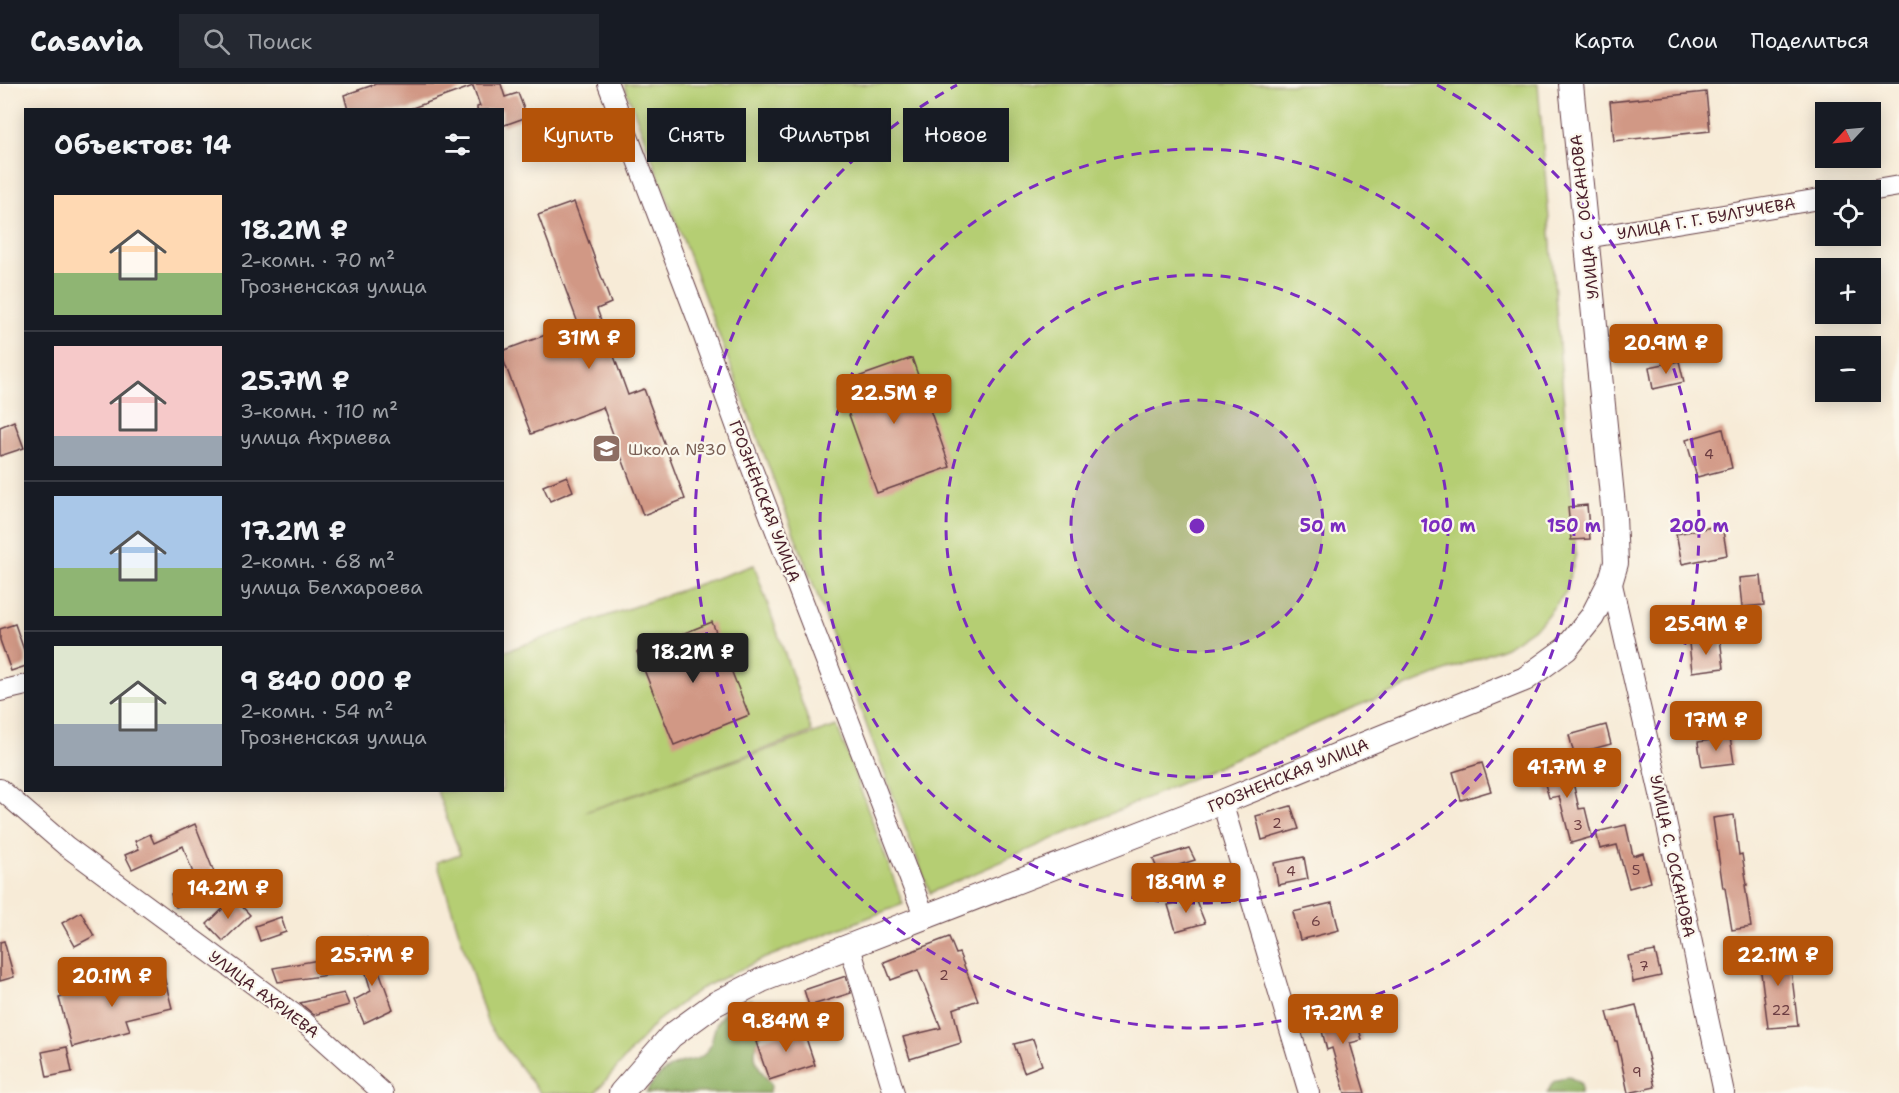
<!DOCTYPE html>
<html lang="ru">
<head>
<meta charset="utf-8">
<style>
  :root { --surface:#171b24; --page:#242831; --text:#f1f3f6; --muted:#9ea1a6; --line:#363941; --accent:#b45309 }
  body { margin:0; font-family:"Shantell Sans",sans-serif; background:var(--page); color:var(--text); height:100vh; display:flex; flex-direction:column; font-size:22px; white-space:nowrap }
  * { box-sizing:border-box; margin:0 }
  p { font-size:20px; color:var(--muted) }
  .icon { flex:none; width:33px; height:33px; fill:none; stroke:currentColor; stroke-width:2; stroke-linecap:round; stroke-linejoin:round }
  .map { position:relative; flex:1; overflow:hidden }
  .panel { position:absolute; left:24px; top:24px; width:480px; height:684px; display:flex; flex-direction:column; background:var(--surface); border-radius:0px; box-shadow:0 3px 15px #0003 }
  .panel>* { flex:none }
  .hud { position:absolute; left:522px; top:24px; width:570px; height:54px; display:flex; gap:12px }
  .needle { width:39px; rotate:244deg }
  .fabs { position:absolute; left:1815px; top:18px; display:grid; gap:12px }
  .fabs a { display:grid; place-items:center; width:66px; height:66px; border-radius:0px; background:var(--surface); box-shadow:0 3px 15px #0003; font-size:30px }
  .price { position:absolute; translate:-50% -51px; padding:0 14px; border-radius:6px; background:var(--accent); color:#fff; font-size:20px; line-height:39px; filter:drop-shadow(0 2px 3px #0008) }
  .price::after { content:''; position:absolute; left:50%; top:36px; width:18px; height:14px; margin-left:-9px; background:inherit; clip-path:polygon(0 0,100% 0,50% 100%) }
  .price.selected { background:#222; color:#fff }
  ul { padding:0; list-style:none }
  li { display:flex; align-items:center; gap:18px; height:150px; padding:0 30px }
  li+li { border-top:2px solid var(--line) }
  li span { display:grid; place-items:center; flex:none; width:168px; height:120px; border-radius:0px; color:#555 }
  li>.icon { margin-inline-start:auto }
  span .icon { width:72px; height:72px; fill:#fffc; stroke-width:1 }
  li b { font-size:26px }
  h2 { display:flex; justify-content:space-between; align-items:center; height:72px; padding:0 30px; font-size:26px }
  .tag { padding:0 21px; border-radius:0px; background:var(--surface); box-shadow:0 3px 15px #0003; font-size:21px; line-height:54px }
  .tag.selected { background:var(--accent); color:#fff }
  header { display:flex; align-items:center; gap:36px; box-sizing:border-box; height:84px; padding:0 30px; background:var(--surface); border-bottom:2px solid var(--line) }
  header strong { font-size:28px }
  nav { display:flex; gap:33px; margin-inline-start:auto; font-size:21px }
  .search { width:420px; height:54px; background:var(--page); display:flex; align-items:center; gap:15px; box-sizing:border-box; padding:0 21px; border-radius:0px; color:var(--muted); font-size:22px }
  .map>svg:first-child { display:block }
  .green { fill:#b5ce73; stroke:#80764f; stroke-width:1.5 }
  .forest { fill:#90b165; stroke:#6d6848; stroke-width:1.5 }
  .building { fill:#d19885 }
  .lines { fill:none; stroke-linecap:round; stroke-linejoin:round }
  .minor-casing { stroke:#643e45; stroke-width:22 }
  .tertiary-casing { stroke:#643e45; stroke-width:26 }
  .minor { stroke:#fff; stroke-width:20 }
  .tertiary { stroke:#fff; stroke-width:24 }
  .ring { fill:none; stroke:#7b2cbf; stroke-width:3; stroke-dasharray:10 8 }
  .labels { text-anchor:middle; stroke-width:4.5; stroke-linejoin:round; paint-order:stroke }
  .number-label { font-size:14px; fill:#6c3d42 }
  .street-label { font-size:16px; fill:#4a1f2b; stroke:#fbf7ec }
  .education-label { font-size:16px; fill:#785e54; stroke:#fbf7ec; text-anchor:start }
  .centre { fill:#7b2cbf; stroke:#fbf7ec; stroke-width:3 }
  .ring-label { font-size:18px; text-anchor:middle; font-weight:bold; fill:#7b2cbf; stroke:#fbf7ec; stroke-width:4.5; stroke-linejoin:round; paint-order:stroke }
</style>
</head>
<body>
<header>
<strong>Casavia</strong>
<div class="search"><svg class="icon" aria-label="search" viewBox="0 0 24 24"><circle cx="10" cy="10" r="6"/><path d="M15 15l6 6"/></svg>Поиск</div>
<nav><a>Карта</a><a>Слои</a><a>Поделиться</a></nav>
</header>
<div class="map">
<svg width="1899" height="1009" viewBox="0 0 1899 1009">
  <rect width="100%" height="100%" fill="#fbf7ec"/>
  <filter id="ink" filterUnits="userSpaceOnUse"><feTurbulence type="fractalNoise" baseFrequency=".0167" numOctaves="2"/><feDisplacementMap in="SourceGraphic" scale="12" xChannelSelector="R" yChannelSelector="G"/><feConvolveMatrix kernelMatrix="1 2 1 2 8 2 1 2 1" color-interpolation-filters="sRGB"/></filter>
  <filter id="wash" filterUnits="userSpaceOnUse"><feTurbulence type="fractalNoise" baseFrequency=".008" numOctaves="4" result="noise"/><feDisplacementMap in="SourceGraphic" scale="24" xChannelSelector="R" yChannelSelector="G"/><feGaussianBlur stdDeviation="1.35" result="paint"/><feColorMatrix in="noise" values="0 0 0 0 0 0 0 0 0 0 0 0 0 0 0 0 0 1.4 0 .05"/><feComposite in="paint" operator="in"/></filter>
  <g filter="url(#wash)">
    <rect width="100%" height="100%" fill="#f7ebd7"/>
    <g class="green">
      <polygon points="624,0 1538,0 1576,470 1566,508 1540,540 1506,563 1352,624 930,809"/>
      <polygon points="754,481 812,648 585,728 837,642 903,820 760,876 700,905 657,937 595,1009 540,1009 488,941 437,778 460,770 437,707 502,706 503,568"/>
    </g>
    <g class="forest">
      <path d="M750 915 766 926C761 964 741 965 772 1001L769 1009H646C653 995 666 984 680 979 688 976 695 977 702 972 714 964 711 950 717 939 723 926 738 921 750 915Z"/>
      <polygon points="1568,992 1581,1000 1581,1009 1547,1009 1553,998"/>
    </g>
    <g id="blocks">
      <g class="building">
        <polygon points="376,0 501,0 505,13 518,9 527,33 502,42 502,26 477,26 477,23 480,22 473,2 407,26 348,26 344,11"/>
        <polygon points="1706,8 1710,47 1614,57 1610,18"/>
        <polygon points="574,118 611,219 597,225 628,311 644,305 685,415 643,431 603,323 531,350 502,272 502,267 578,239 538,131"/>
        <polygon points="912,274 950,383 877,409 838,300"/>
        <polygon points="1679,277 1684,298 1653,305 1649,283"/>
        <polygon points="14,337 24,364 0,372 0,343"/>
        <polygon points="1723,345 1732,384 1697,393 1686,356"/>
        <polygon points="567,392 573,407 550,417 543,402"/>
        <polygon points="1587,421 1590,455 1571,456 1568,423"/>
        <polygon points="1722,441 1727,471 1682,480 1676,450"/>
        <polygon points="1761,492 1764,521 1742,523 1739,494"/>
        <polygon points="712,538 749,631 674,661 637,568"/>
        <polygon points="15,540 26,572 26,582 11,587 0,556 0,545"/>
        <polygon points="1720,555 1724,584 1692,588 1689,559"/>
        <polygon points="1606,641 1611,660 1574,670 1569,651"/>
        <polygon points="1730,653 1734,679 1702,683 1698,658"/>
        <polygon points="1568,676 1579,725 1585,724 1592,753 1571,759 1559,712 1549,714 1540,683"/>
        <polygon points="1482,679 1491,707 1461,716 1453,688"/>
        <polygon points="1291,722 1299,745 1262,756 1256,732"/>
        <polygon points="1734,731 1739,771 1742,770 1747,801 1745,801 1751,843 1732,846 1725,804 1723,804 1713,734"/>
        <polygon points="195,740 221,806 176,823 171,810 197,800 183,762 132,785 125,771 139,765 135,757 150,750 154,759"/>
        <polygon points="1626,741 1633,772 1643,769 1651,798 1629,804 1617,761 1600,765 1596,748"/>
        <polygon points="1189,764 1195,776 1179,781 1182,790 1162,796 1153,775"/>
        <polygon points="1304,773 1308,795 1278,801 1274,779"/>
        <polygon points="234,814 250,831 223,857 207,840"/>
        <polygon points="1195,814 1205,839 1176,847 1168,821"/>
        <polygon points="1332,819 1339,846 1300,856 1293,828"/>
        <polygon points="81,828 94,852 75,862 62,839"/>
        <polygon points="281,833 286,848 260,857 255,842"/>
        <polygon points="949,853 956,870 959,869 978,916 953,925 961,959 910,975 903,953 941,944 918,886 891,896 884,878"/>
        <polygon points="367,854 393,925 364,939 354,916 371,907 365,886 363,887 357,872 363,872 360,856"/>
        <polygon points="4,857 14,893 0,897 0,858"/>
        <polygon points="1788,861 1798,942 1768,944 1758,865"/>
        <polygon points="1655,867 1661,892 1633,898 1628,872"/>
        <polygon points="330,874 336,890 278,898 273,884"/>
        <polygon points="163,889 172,924 126,935 130,947 72,963 59,914 116,897 117,899"/>
        <polygon points="846,892 851,909 809,922 804,906"/>
        <polygon points="344,909 349,921 314,931 300,919"/>
        <polygon points="1636,921 1655,1003 1628,1009 1617,957 1615,957 1607,928"/>
        <polygon points="1353,922 1362,956 1350,959 1365,1009 1345,1009 1332,964 1327,966 1318,932"/>
        <polygon points="802,942 815,981 769,996 756,958"/>
        <polygon points="1033,955 1042,981 1024,988 1014,960"/>
        <polygon points="67,963 72,988 47,993 42,968"/>
      </g>
    </g>
  </g>
  <g filter="url(#ink)">
    <use href="#blocks" fill-opacity="0" stroke="#643e45" stroke-width="1.5"/>
    <g class="lines">
      <defs>
        <g id="minor">
          <polyline points="608,0 699,239 749,377 925,834"/>
          <polyline points="1870,107 1899,102"/>
          <polyline points="1586,154 1826,114"/>
          <polyline points="1611,496 1663,723 1724,1009"/>
          <polyline points="0,607 26,601"/>
          <polyline points="0,705 66,762 302,936 383,1009"/>
          <polyline points="1222,718 1309,1009"/>
          <polyline points="850,863 894,1009"/>
        </g>
        <polyline id="tertiary" points="621,1009 671,952 715,920 762,896 1222,718 1525,595 1566,565 1592,533 1611,496 1616,479 1614,432 1571,0"/>
      </defs>
      <use href="#minor" class="minor-casing"/>
      <use href="#tertiary" class="tertiary-casing"/>
      <use href="#minor" class="minor"/>
      <use href="#tertiary" class="tertiary"/>
    </g>
  </g>
  <circle cx="1197" cy="442" r="126" fill="#7b2cbf" fill-opacity=".12"/>
  <g class="ring">
    <circle cx="1197" cy="442" r="126"/>
    <circle cx="1197" cy="442" r="251"/>
    <circle cx="1197" cy="442" r="377"/>
    <path d="M1437 1A502 502 0 1 1 957 1"/>
  </g>
  <defs>
    <symbol id="school-square" viewBox="-11 -11 22 22"><rect x="-9" y="-9" width="18" height="18" rx="4" fill="#8d6e63" stroke="#fbf7ec"/><path d="M0-5L7-2L0 1L-7-2ZM-4 1L0 2.5L4 1V4Q0 6-4 4Z" fill="#fff"/></symbol>
  </defs>
  <g fill-rule="evenodd">
    <use href="#school-square" x="590" y="348" width="33" height="33"/>
  </g>
  <g class="labels">
    <g class="number-label">
      <text x="1709" y="375">4</text>
      <text x="1277" y="744">2</text>
      <text x="1578" y="746">3</text>
      <text x="1636" y="791">5</text>
      <text x="1291" y="792">4</text>
      <text x="1316" y="842">6</text>
      <text x="1644" y="887">7</text>
      <text x="944" y="896">2</text>
      <text x="1781" y="931">22</text>
      <text x="1637" y="993">9</text>
    </g>
    <g class="street-label">
      <text transform="translate(1584 133) rotate(-96)" y="6">УЛИЦА С. ОСКАНОВА</text>
      <text transform="translate(1706 134) rotate(-10)" y="6">УЛИЦА Г. Г. БУЛГУЧЕВА</text>
      <text transform="translate(765 417) rotate(69)" y="6">ГРОЗНЕНСКАЯ УЛИЦА</text>
      <text transform="translate(1288 691) rotate(-22)" y="6">ГРОЗНЕНСКАЯ УЛИЦА</text>
      <text transform="translate(1673 772) rotate(78)" y="6">УЛИЦА С. ОСКАНОВА</text>
      <text transform="translate(264 910) rotate(37)" y="6">УЛИЦА АХРИЕВА</text>
    </g>
    <g class="education-label">
      <text x="628" y="371">Школа №30</text>
    </g>
  </g>
  <circle cx="1197" cy="442" r="9" class="centre"/>
  <g class="ring-label">
    <text x="1323" y="448">50 m</text>
    <text x="1448" y="448">100 m</text>
    <text x="1574" y="448">150 m</text>
    <text x="1699" y="448">200 m</text>
  </g>
</svg>
<div class="fabs">
<a><svg class="needle" viewBox="-14 -14 28 28"><path d="M0-13l5 13h-10z" fill="#e53935"/><path d="M0 13l5-13h-10z" fill="#9ea1a6"/></svg></a>
<a><svg class="icon" aria-label="locate" viewBox="0 0 24 24"><circle cx="12" cy="12" r="6"/><path d="M12 2v4M12 18v4M2 12h4M18 12h4"/></svg></a>
<a>+</a>
<a>−</a>
</div>
<b class="price" style="left:589px;top:286px">31M ₽</b>
<b class="price" style="left:1666px;top:291px">20.9M ₽</b>
<b class="price" style="left:894px;top:341px">22.5M ₽</b>
<b class="price" style="left:1706px;top:572px">25.9M ₽</b>
<b class="price selected" style="left:693px;top:600px">18.2M ₽</b>
<b class="price" style="left:1716px;top:668px">17M ₽</b>
<b class="price" style="left:1567px;top:715px">41.7M ₽</b>
<b class="price" style="left:1186px;top:830px">18.9M ₽</b>
<b class="price" style="left:228px;top:836px">14.2M ₽</b>
<b class="price" style="left:372px;top:903px">25.7M ₽</b>
<b class="price" style="left:1778px;top:903px">22.1M ₽</b>
<b class="price" style="left:112px;top:924px">20.1M ₽</b>
<b class="price" style="left:1343px;top:961px">17.2M ₽</b>
<b class="price" style="left:786px;top:969px">9.84M ₽</b>
<div class="hud">
<a class="tag selected">Купить</a>
<a class="tag">Снять</a>
<a class="tag">Фильтры</a>
<a class="tag">Новое</a>
</div>
<section class="panel">
<h2>Объектов: 14<svg class="icon" aria-label="filters" viewBox="0 0 24 24"><path d="M4 7h16M4 17h16"/><circle cx="9" cy="7" r="2"/><circle cx="15" cy="17" r="2"/></svg></h2>
<ul>
<li><span style="background:linear-gradient(#ffd9b3 65%,#8fb573 0)"><svg class="icon" aria-label="home" viewBox="0 0 24 24"><path d="M3 11l9-7 9 7M6 9v11h12V9"/></svg></span><div><b>18.2M ₽</b><p>2-комн. · 70 m²</p><p>Грозненская улица</p></div></li>
<li><span style="background:linear-gradient(#f6c9c9 75%,#9aa5b1 0)"><svg class="icon" aria-label="home" viewBox="0 0 24 24"><path d="M3 11l9-7 9 7M6 9v11h12V9"/></svg></span><div><b>25.7M ₽</b><p>3-комн. · 110 m²</p><p>улица Ахриева</p></div></li>
<li><span style="background:linear-gradient(#a9c7e8 60%,#8fb573 0)"><svg class="icon" aria-label="home" viewBox="0 0 24 24"><path d="M3 11l9-7 9 7M6 9v11h12V9"/></svg></span><div><b>17.2M ₽</b><p>2-комн. · 68 m²</p><p>улица Белхароева</p></div></li>
<li><span style="background:linear-gradient(#dfe7d0 65%,#9aa5b1 0)"><svg class="icon" aria-label="home" viewBox="0 0 24 24"><path d="M3 11l9-7 9 7M6 9v11h12V9"/></svg></span><div><b>9 840 000 ₽</b><p>2-комн. · 54 m²</p><p>Грозненская улица</p></div></li>
</ul>
</section>
</div>
</body>
</html>
